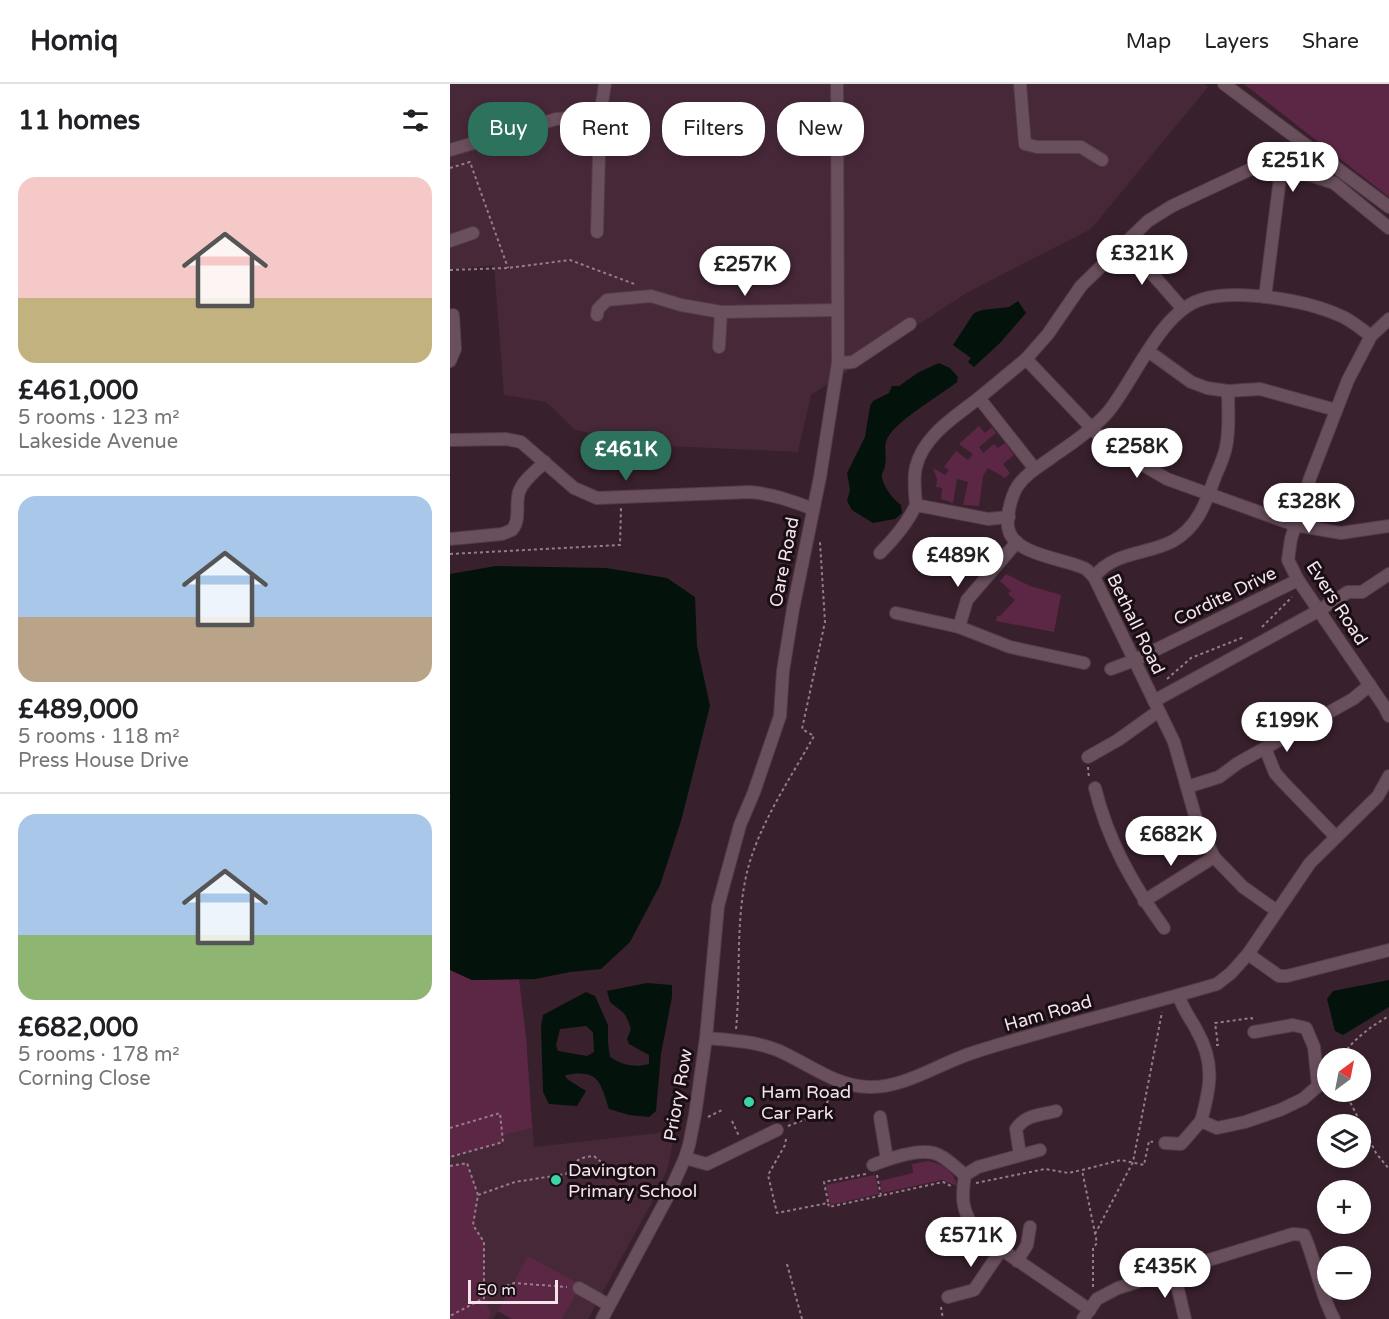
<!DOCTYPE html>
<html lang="en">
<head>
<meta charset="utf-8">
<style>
  :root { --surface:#fff; --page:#f2f2f2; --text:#202124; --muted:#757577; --line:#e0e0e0; --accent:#2d725d }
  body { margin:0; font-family:"Varela Round",sans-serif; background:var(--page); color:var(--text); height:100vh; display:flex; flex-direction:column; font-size:22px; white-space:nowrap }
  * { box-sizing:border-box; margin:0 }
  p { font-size:20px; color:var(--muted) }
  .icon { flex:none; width:33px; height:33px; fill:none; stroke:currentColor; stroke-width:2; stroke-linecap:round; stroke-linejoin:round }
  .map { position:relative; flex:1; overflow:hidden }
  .sheet { display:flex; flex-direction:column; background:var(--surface); width:450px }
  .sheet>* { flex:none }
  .banner { position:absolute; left:18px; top:18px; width:570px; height:54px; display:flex; gap:12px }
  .needle { width:39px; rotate:32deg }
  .tools { position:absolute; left:867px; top:964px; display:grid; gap:12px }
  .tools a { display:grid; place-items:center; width:54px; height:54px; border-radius:50%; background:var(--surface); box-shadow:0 3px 9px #0003; font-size:30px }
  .scale { position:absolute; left:18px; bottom:15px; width:90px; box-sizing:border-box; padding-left:6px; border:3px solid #f4e3eb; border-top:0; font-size:16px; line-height:21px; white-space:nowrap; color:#f4e3eb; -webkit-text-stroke:4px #190e13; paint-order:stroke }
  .price { position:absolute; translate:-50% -51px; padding:0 14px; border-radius:21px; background:#fff; color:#222; font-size:20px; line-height:39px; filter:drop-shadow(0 2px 3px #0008) }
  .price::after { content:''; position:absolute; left:50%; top:36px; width:18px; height:14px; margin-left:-9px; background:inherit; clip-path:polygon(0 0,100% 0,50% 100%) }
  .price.on { background:var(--accent); color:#fff }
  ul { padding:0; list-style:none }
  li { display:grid; align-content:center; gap:12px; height:318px; padding:0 18px }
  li+li { border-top:2px solid var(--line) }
  li span { display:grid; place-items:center; height:186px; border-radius:18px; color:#555 }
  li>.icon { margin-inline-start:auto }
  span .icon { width:108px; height:108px; fill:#fffc; stroke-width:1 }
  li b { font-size:26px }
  h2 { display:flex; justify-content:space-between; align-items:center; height:72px; padding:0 18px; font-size:26px }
  .tag { padding:0 21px; border-radius:24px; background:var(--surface); box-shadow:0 3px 9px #0003; font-size:21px; line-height:54px }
  .tag.on { background:var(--accent); color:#fff }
  header { display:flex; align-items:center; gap:36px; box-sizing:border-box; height:84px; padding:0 30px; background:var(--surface); border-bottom:2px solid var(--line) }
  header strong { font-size:28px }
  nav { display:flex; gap:33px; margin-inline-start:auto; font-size:21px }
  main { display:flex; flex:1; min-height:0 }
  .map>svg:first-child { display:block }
  .built { fill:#462838 }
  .green { fill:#5c2745 }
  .water { fill:#04120c; fill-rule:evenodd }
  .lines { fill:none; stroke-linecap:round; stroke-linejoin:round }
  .minor-casing { stroke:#513d48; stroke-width:14 }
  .path { stroke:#937e89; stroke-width:2; stroke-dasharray:3 3; stroke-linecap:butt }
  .minor { stroke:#6a4f5d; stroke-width:12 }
  .poi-dot { fill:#3dd4a3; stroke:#190e13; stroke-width:2 }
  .labels { text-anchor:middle; stroke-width:6; stroke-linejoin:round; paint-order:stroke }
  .street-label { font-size:18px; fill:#f4e3eb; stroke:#190e13 }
  .poi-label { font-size:18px; fill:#f4e3eb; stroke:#190e13; text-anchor:start }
</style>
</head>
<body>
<header>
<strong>Homiq</strong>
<nav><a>Map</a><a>Layers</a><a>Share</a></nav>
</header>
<main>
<section class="sheet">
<h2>11 homes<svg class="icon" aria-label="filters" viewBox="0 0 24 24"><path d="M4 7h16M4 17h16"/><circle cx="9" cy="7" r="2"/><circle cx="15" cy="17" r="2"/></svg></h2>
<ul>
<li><span style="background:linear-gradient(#f6c9c9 65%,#c2b280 0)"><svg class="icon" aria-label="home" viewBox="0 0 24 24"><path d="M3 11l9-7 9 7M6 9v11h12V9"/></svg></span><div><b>£461,000</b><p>5 rooms · 123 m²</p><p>Lakeside Avenue</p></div></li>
<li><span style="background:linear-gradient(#a9c7e8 65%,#b9a48a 0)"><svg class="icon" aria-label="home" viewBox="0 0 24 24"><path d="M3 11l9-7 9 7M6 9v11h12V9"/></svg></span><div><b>£489,000</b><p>5 rooms · 118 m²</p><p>Press House Drive</p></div></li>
<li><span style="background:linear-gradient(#a9c7e8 65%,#8fb573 0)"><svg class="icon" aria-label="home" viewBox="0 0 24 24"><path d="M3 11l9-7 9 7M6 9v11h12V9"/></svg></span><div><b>£682,000</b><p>5 rooms · 178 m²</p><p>Corning Close</p></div></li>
</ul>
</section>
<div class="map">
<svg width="939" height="1235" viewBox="0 0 939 1235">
  <rect width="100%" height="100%" fill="#38202d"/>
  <g class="built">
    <polygon points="0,0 755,0 758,3 641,145 518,208 361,311 348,368 198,361 125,346 96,318 54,311 44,181 0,186"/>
    <polygon points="76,953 84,1063 225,1047 218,1083 207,1109 138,1235 62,1235 48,1227 43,1235 0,1235 0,1011"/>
  </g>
  <g class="green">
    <polygon points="794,0 939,0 939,113"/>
    <polygon points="529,342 535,349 542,343 546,349 529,363 533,369 544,360 548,364 555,359 564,371 553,380 560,389 555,394 538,384 533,392 529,422 513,421 518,398 507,395 503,419 491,415 492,404 486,403 487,395 483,384 495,391 499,386 494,383 506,367 518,376 523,370 509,360"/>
    <polygon points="556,490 580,502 611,511 604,548 546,537 547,532 550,532 565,516 558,510 561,507 550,497"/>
    <polygon points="0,886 22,896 69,895 76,953 82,1044 52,1051 53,1058 0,1073"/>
    <path d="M478 1077C491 1079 506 1089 507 1102L492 1096 432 1109 430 1097 463 1089 462 1080Z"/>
    <polygon points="17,1079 28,1111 23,1141 34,1158 34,1214 41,1230 38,1235 0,1235 0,1082"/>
    <polygon points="425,1091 429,1110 380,1121 376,1101"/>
    <polygon points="78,1172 131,1201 112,1235 62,1235 48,1227"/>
  </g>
  <g class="water">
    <polygon points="568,217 576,229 550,259 524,283 518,278 521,274 503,261 524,229 532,226 559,223"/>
    <path d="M489 279 500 284 508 293 507 298C490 312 441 339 436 358 434 365 437 373 435 381 435 384 433 387 432 390 431 401 443 415 451 421L452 429 445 435 423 439 402 426 397 417 400 406 397 389 415 353 420 322 423 317 439 309 442 302H449L469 288Z"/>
    <polygon points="46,482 156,484 217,494 245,513 247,562 260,622 231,737 210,801 180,858 151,885 120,888 85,895 22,896 0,886 0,490"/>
    <polygon points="939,896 939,923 893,951 885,947 877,915 883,907"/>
    <path d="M197 899 222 901V913L211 970 206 1027 199 1033 179 1031 159 1025C150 996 148 985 115 991L117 995 136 1007 127 1022 99 1020 93 1008 91 942 93 931 136 908 145 912 158 941V959L160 973C172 981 185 984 199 980V971L179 960 177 955 181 945C174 925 175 931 160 918L157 907ZM136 942 143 948 144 968 137 972 108 967 106 961 110 945Z"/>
  </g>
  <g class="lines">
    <defs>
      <g id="minor">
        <polyline points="570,0 575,60 587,63 631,63 652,76"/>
        <polyline points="774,0 939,123"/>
        <polyline points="0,66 106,35 150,32 155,0"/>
        <polyline points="147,148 150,32"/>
        <polyline points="0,157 23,149"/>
        <polyline points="675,159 733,225"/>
        <polyline points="815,213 831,86 863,92 884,99 939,144"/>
        <polyline points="147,231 148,225 157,216 201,212 231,221 271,228 387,226"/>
        <polyline points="939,235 921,252 898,296 860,394 841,455 838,476 848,496 934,622 939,632"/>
        <polyline points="269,263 271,228"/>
        <polyline points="698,267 741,298 757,304 778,307 810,305 886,326"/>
        <polyline points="576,275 598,250 631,202 698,137 722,122 801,85 831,86"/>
        <polyline points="0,277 5,265 3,231"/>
        <polyline points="388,279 403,278 460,240"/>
        <path d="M0 356 56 355 71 358 124 404 147 414 300 408C323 410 342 417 363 425"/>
        <polyline points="585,385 529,314 576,275 652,355 663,363 717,395 845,441 891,449 939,442"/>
        <path d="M466 421C465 408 463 395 466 383 473 352 506 332 529 314"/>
        <path d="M0 455 52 450 62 446C71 435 65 421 69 408 73 396 86 387 95 378"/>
        <path d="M430 469C445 454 457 440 466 421L538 435 559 433"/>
        <path d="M644 493C664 467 697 471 723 457 748 443 756 418 765 393 769 384 774 373 776 363 780 344 778 326 778 307"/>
        <polyline points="446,529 509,543 517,516 567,458"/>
        <polyline points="509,543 560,563 634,579"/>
        <polyline points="661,585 685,576 848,496"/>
        <polyline points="704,617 868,527 898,508 912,508 939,490"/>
        <polyline points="815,664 825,689 833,698 886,753"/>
        <polyline points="638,673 668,656 703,631"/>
        <polyline points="737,703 769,693 788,679 903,615 920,601"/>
        <path d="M645 704C658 757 683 801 714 844"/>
        <polyline points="694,817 764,773"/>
        <path d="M827 827 793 803 764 773 746 735 724 658 644 493C641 490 638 486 634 484 615 475 566 471 559 447 555 436 561 413 567 403 576 389 592 381 605 371 623 359 644 344 658 328 684 297 711 226 753 215 789 205 856 216 891 232 901 236 911 245 921 252"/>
        <polyline points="798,870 829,892 837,892 939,866"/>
        <path d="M729 912C732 924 740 934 746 945 765 978 761 1002 751 1037L767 1044 795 1038 830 1026 853 1015 868 1002 864 963 856 944 843 941 804 948"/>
        <path d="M256 954C279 956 304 957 327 966 358 979 384 1002 419 1003 455 1004 488 980 522 969 603 943 686 924 767 900L781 889 798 870 860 779 928 712 939 692"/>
        <polyline points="430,1033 437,1075"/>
        <polyline points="715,1059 731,1060 751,1037"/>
        <path d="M590 1066 528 1083 515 1091C511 1116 512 1126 526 1148L640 1226"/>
        <path d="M570 1071 566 1045C575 1031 590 1031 606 1027"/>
        <polyline points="235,1074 257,1080 327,1046"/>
        <path d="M423 1081C438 1075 467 1065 484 1069 495 1072 506 1084 515 1091"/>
        <polyline points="567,1177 577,1161 580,1143"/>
        <polyline points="724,1188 735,1235"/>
        <polyline points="129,1204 159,1221"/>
        <polyline points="498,1213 524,1206 551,1166"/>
        <polyline points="152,1235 217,1114 235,1074 239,1061 245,1031 256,954 268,822 290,741 304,708 330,632 333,587 343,525 370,393 388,279 387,0"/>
        <path d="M633 1235 647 1215 668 1204 843 1150 854 1151C866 1177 870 1211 884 1235"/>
      </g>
    </defs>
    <use href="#minor" class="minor-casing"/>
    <g class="path">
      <polyline points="0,84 20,78 58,184"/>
      <polyline points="0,186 58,184 120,176 187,201"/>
      <polyline points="0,470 170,461 171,424"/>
      <polyline points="812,543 842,513"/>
      <polyline points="717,595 741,574 794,553"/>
      <polyline points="638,683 639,695"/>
      <path d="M286 945C291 893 285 839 297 788 309 740 340 695 364 652L352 645 375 538 370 458"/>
      <polyline points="766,961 768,961 765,939 802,934 802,936"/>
      <path d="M890 975C902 956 920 943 939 932"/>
      <polyline points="895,1008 926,1069 939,1085"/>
      <polyline points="258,1033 274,1025"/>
      <polyline points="282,1037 289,1052"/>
      <polyline points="338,1042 374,1028 381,1007"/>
      <polyline points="0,1044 50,1029 53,1058 0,1073"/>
      <polyline points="336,1055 335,1061 318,1091 327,1129 378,1119 379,1123 493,1098 503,1103"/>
      <polyline points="0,1082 17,1079 28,1111 23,1141 34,1158 34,1214 0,1232"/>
      <polyline points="427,1091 431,1112"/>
      <polyline points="526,1099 595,1085 618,1089 632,1086"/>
      <path d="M28 1111 65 1098 116 1090C124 1077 129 1073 144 1072 161 1088 171 1083 192 1081"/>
      <polyline points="378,1118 374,1098 416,1090"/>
      <polyline points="645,1150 683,1078 712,928"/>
      <polyline points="337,1180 352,1235"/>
      <polyline points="643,1203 643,1164 647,1159 632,1086 671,1076 694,1081 699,1057 703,1058"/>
      <polyline points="34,1210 64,1199 117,1203"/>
      <polyline points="491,1223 493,1235"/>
    </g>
    <use href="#minor" class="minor"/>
  </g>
  <g class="poi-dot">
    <circle cx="299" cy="1018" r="6"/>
    <circle cx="106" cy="1096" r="6"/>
  </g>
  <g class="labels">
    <g class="street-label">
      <text transform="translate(334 478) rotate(-79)" y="6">Oare Road</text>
      <text transform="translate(775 512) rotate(-26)" y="6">Cordite Drive</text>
      <text transform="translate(887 519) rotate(57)" y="6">Evers Road</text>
      <text transform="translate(686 540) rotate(64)" y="6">Bethall Road</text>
      <text transform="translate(598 929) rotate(-16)" y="6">Ham Road</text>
      <text transform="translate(228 1011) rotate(-80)" y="6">Priory Row</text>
    </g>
    <g class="poi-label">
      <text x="311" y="1014">Ham Road<tspan x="311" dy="21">Car Park</tspan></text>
      <text x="118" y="1092">Davington<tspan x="118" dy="21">Primary School</tspan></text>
    </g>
  </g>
</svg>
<div class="tools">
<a><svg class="needle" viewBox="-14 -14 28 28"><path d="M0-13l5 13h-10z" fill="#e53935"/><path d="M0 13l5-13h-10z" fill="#757577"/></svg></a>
<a><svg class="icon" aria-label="layers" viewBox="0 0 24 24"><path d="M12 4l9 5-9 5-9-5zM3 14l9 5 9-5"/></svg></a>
<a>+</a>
<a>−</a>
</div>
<div class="scale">50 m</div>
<b class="price" style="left:843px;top:109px">£251K</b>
<b class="price" style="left:692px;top:202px">£321K</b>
<b class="price" style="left:295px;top:213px">£257K</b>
<b class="price" style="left:687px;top:395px">£258K</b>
<b class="price on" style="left:176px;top:398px">£461K</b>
<b class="price" style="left:859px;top:450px">£328K</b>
<b class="price" style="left:508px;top:504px">£489K</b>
<b class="price" style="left:837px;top:669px">£199K</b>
<b class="price" style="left:721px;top:783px">£682K</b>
<b class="price" style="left:521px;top:1184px">£571K</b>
<b class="price" style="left:715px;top:1215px">£435K</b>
<div class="banner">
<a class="tag on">Buy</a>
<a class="tag">Rent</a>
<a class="tag">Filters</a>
<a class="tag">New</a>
</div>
</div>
</main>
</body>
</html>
